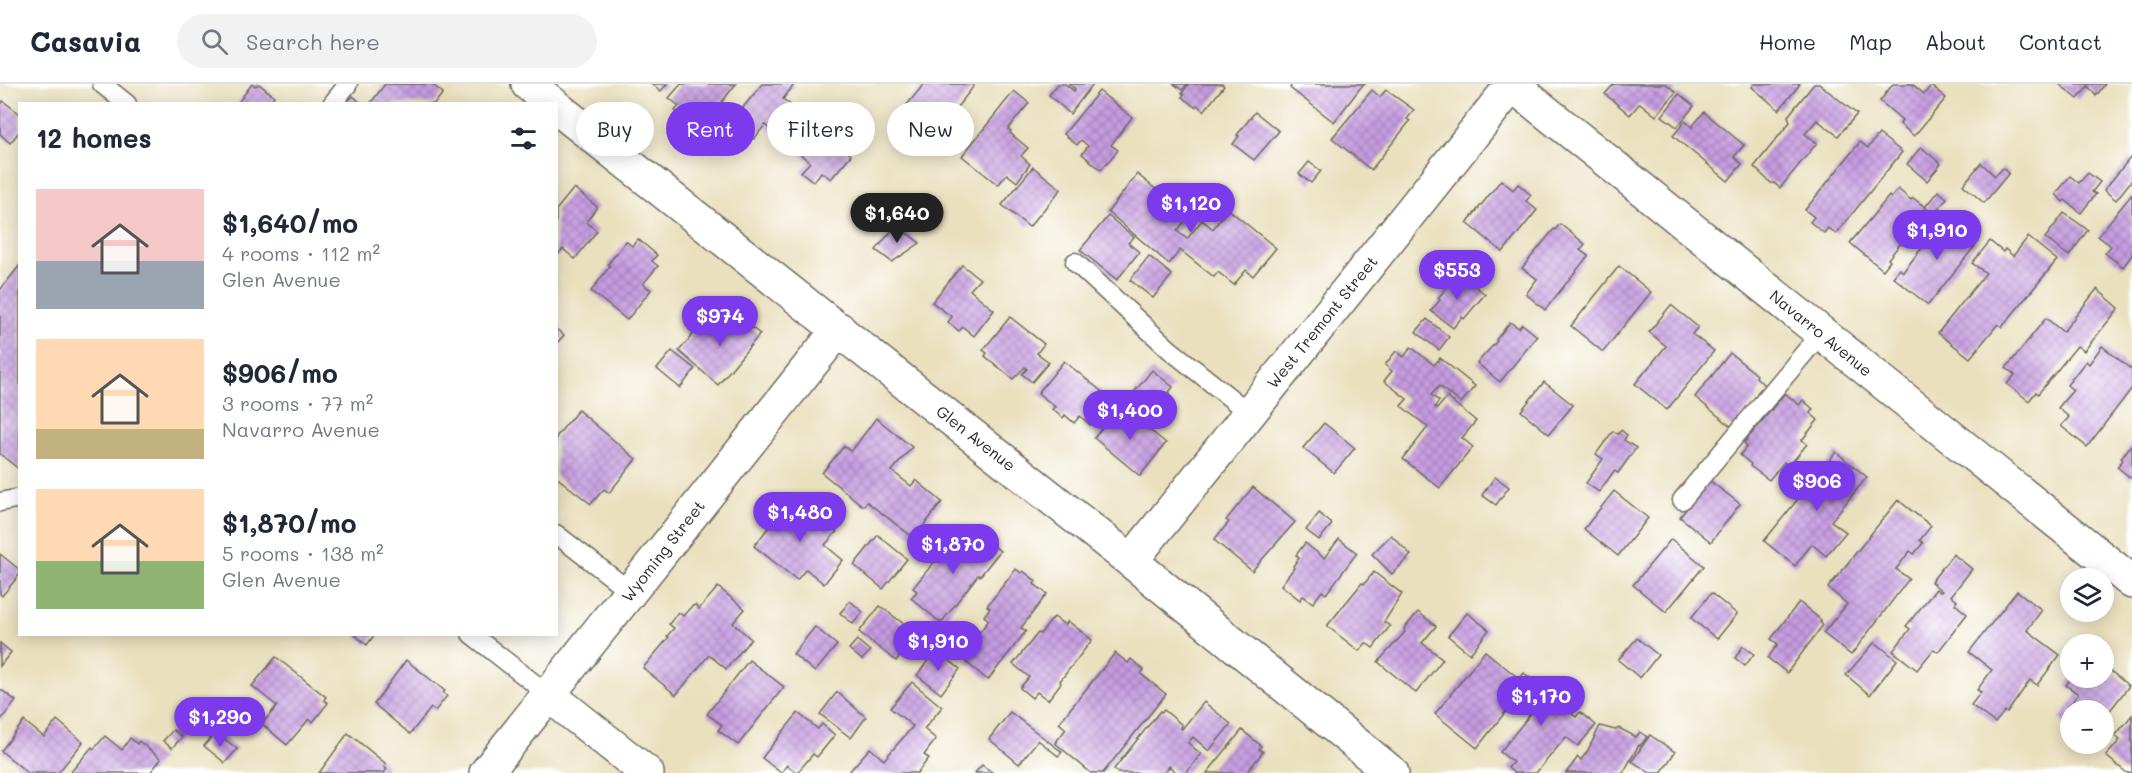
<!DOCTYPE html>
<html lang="en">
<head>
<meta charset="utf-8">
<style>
  :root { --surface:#fff; --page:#f2f2f3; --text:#1f2937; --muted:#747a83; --line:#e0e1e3; --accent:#7c3aed }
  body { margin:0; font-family:Mali,sans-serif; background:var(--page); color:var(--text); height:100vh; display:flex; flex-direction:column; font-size:22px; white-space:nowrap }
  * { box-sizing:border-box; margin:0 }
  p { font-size:20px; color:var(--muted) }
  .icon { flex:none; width:33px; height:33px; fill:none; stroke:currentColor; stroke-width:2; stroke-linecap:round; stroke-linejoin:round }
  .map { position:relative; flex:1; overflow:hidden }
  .details { position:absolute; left:18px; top:18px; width:540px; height:534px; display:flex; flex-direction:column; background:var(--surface); border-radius:0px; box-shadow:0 3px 15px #0003 }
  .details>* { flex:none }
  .banner { position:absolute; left:576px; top:18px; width:570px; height:54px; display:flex; gap:12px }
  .tools { position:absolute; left:2060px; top:484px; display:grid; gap:12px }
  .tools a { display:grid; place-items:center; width:54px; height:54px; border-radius:50%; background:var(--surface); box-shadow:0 3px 15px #0003; font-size:30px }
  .price { position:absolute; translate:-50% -51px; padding:0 14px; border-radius:21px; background:var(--accent); color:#fff; font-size:20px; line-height:39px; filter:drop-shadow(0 2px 3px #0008) }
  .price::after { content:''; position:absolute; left:50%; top:36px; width:18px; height:14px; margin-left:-9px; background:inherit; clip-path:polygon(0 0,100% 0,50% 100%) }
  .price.on { background:#222; color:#fff }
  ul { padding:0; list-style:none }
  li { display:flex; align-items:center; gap:18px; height:150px; padding:0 18px }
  li span { display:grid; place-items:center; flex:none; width:168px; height:120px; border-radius:0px; color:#555 }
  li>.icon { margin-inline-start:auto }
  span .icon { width:72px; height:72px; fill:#fffc; stroke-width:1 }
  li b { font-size:26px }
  h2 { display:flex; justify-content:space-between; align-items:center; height:72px; padding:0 18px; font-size:26px }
  .chip { padding:0 21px; border-radius:27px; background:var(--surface); box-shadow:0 3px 15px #0003; font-size:21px; line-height:54px }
  .chip.on { background:var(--accent); color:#fff }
  header { display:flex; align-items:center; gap:36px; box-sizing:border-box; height:84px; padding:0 30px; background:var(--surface); border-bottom:2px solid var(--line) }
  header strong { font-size:28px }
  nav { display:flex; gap:33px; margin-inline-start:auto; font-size:21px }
  .search { width:420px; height:54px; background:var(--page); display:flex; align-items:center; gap:15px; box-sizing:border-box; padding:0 21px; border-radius:33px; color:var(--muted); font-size:22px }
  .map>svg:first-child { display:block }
  .building { fill:url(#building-cross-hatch) }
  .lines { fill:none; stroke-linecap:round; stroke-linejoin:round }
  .service-casing { stroke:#6e6a5e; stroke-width:21 }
  .minor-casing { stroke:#6e6a5e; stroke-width:36 }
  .service { stroke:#fff; stroke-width:18 }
  .minor { stroke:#fff; stroke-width:33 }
  .labels { text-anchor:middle; stroke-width:4.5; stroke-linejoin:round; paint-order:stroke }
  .street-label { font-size:16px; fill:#2b2b2b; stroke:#fff }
</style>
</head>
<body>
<header>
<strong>Casavia</strong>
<div class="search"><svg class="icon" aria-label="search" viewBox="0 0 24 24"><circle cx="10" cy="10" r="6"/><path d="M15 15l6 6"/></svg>Search here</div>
<nav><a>Home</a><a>Map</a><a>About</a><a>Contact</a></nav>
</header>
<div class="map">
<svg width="2132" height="689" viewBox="0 0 2132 689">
  <defs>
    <pattern id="building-cross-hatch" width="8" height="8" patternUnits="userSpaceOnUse" patternTransform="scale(1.5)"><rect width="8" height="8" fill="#c69ce1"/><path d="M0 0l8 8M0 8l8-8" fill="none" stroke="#a17fb7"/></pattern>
  </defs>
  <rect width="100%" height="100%" fill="#fff"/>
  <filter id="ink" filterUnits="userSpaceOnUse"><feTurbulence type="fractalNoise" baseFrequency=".0167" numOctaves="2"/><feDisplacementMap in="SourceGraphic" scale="12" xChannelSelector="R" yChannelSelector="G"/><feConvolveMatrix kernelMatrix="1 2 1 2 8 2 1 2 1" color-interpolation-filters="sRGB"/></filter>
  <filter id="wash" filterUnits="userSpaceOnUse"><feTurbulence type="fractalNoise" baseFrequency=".008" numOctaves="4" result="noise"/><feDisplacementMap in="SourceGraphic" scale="24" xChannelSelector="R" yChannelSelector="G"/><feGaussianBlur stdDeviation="1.35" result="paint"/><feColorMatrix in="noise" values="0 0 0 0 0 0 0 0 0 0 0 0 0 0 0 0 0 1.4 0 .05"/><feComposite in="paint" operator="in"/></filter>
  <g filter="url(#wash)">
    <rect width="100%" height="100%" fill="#eae0be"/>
    <g id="blocks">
      <g class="building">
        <polygon points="252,0 255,2 259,0 274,12 272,15 274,17 272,20 237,20"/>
        <polygon points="385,0 432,0 443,9 434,20 370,20"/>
        <polygon points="652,0 667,0 661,7"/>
        <polygon points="681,0 736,0 721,19 728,25 710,47 699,38 695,43 675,27 679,22 669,14"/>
        <polygon points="762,0 793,0 794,1 783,15 798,27 791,36 794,39 788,47 785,44 778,52 765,41 754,55 732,37"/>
        <polygon points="924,0 971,0 974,2 937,48 906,22"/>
        <polygon points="1058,0 1065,0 1074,7 1075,5 1069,0 1093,0 1070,30 1049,11"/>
        <polygon points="1174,0 1187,0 1182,6"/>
        <polygon points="1189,0 1222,0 1224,2 1204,27 1197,21 1195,23 1182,13 1184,11 1182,9"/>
        <polygon points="1292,0 1365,0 1361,3 1334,38 1290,4"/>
        <polygon points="1614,0 1666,0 1676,8 1656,32 1640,19 1630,31 1605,10"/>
        <polygon points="1754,0 1800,0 1779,26 1752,3"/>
        <polygon points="1814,0 1819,0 1857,30 1838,52 1817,36 1805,50 1817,59 1780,104 1774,99 1771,99 1754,83 1790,38 1788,32"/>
        <polygon points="1893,0 1912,0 1924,10 1931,2 1946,14 1914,52 1900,40 1902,36 1880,17"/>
        <polygon points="2059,0 2105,0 2096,12 2088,2 2078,15"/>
        <polygon points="1372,6 1380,13 1386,6 1414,26 1407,35 1410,37 1371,86 1332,54"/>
        <polygon points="1014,7 1029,19 1008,45 1011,47 1010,49 1028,64 1021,72 1030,80 1017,98 1007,90 998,101 962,72"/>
        <polygon points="1099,7 1132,33 1111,61 1118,66 1101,86 1082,70 1088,62 1081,56 1077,61 1064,50"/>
        <polygon points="1679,10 1694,22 1677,43 1662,32"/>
        <polygon points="353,12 362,20 346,20"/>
        <polygon points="3,17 20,30 20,47 10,59 0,50 0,21"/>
        <polygon points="1255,28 1279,47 1254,76 1233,60 1239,52 1237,51"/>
        <polygon points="1704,28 1744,61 1734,73 1742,80 1728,97 1673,52 1685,37 1692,43"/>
        <polygon points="815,42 851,71 831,95 821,88 814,98 801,88 810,78 795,66 807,48 809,49"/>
        <polygon points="1879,50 1902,68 1836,150 1828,144 1824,149 1810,138 1814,133 1805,126 1860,58 1868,64"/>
        <polygon points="1921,63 1941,80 1927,97 1907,80"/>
        <polygon points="2130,74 2132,76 2132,96 2116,116 2104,106"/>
        <polygon points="1309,78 1321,87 1311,99 1299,90"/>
        <polygon points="1981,79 1995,92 2003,84 2009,89 1984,119 1963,101"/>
        <polygon points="1033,83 1061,105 1029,143 1002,121"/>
        <polygon points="2088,89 2100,98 2092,108 2096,110 2081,129 2065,116 2063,118 2056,110 2070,92 2079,99"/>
        <polygon points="1137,90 1189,132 1177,147 1187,155 1202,136 1213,145 1228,125 1276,164 1253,192 1246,186 1234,201 1218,188 1214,193 1180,166 1169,180 1108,128"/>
        <polygon points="1501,96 1513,106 1518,100 1531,111 1526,117 1537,126 1503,168 1467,139"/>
        <polygon points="574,104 597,123 586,138 597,147 575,175 563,165 556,173 556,126"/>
        <polygon points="1898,105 1911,116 1913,114 1925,123 1916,134 1919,137 1888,175 1890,177 1883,186 1850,159 1889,112 1891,114"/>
        <polygon points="1938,107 1947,114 1934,130 1925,123"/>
        <polygon points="2132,110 2132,171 2123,183 2105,169 2111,162 2098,152"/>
        <polygon points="2064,129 2088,146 2069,172 2045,154"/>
        <polygon points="1108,132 1134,153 1128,159 1139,168 1117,196 1080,166"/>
        <polygon points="1947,132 1978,158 1928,221 1893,193 1900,185 1903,188"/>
        <polygon points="1560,140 1585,160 1580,166 1588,172 1545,226 1526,210 1537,195 1522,184 1554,145 1555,146"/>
        <polygon points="896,141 920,159 892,178 876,166"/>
        <polygon points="2028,153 2057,176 2002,243 1998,240 1970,274 1938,249 1986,189 1972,179 1990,157 2003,168 2005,165 2013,172"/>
        <polygon points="638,155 657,171 652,177 658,182 643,200 651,206 627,236 591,207 610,182 608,180 626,157 632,162"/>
        <polygon points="1149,172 1172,191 1153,214 1130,196"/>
        <polygon points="20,181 20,386 0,370 0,206"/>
        <polygon points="962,181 980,195 970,206 994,226 974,252 963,243 959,247 948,238 952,233 932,218"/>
        <polygon points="1619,182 1651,208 1603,268 1571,242"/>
        <polygon points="1459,189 1485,210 1464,235 1462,233 1453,244 1431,227 1440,216 1438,214"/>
        <polygon points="2097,205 2119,224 2084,267 2077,262 2038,310 2036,308 2029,317 2007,300 2015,291 2006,284 2046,234 2063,248"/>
        <polygon points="1671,221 1698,243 1692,250 1714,267 1667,326 1635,300 1666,262 1649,248"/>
        <polygon points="736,231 760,250 718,301 679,267 699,243 707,250 720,232 729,240"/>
        <polygon points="1010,233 1044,260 1037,269 1049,278 1032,298 1022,290 1027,285 1025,283 1013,295 985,272 987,269 983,266"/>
        <polygon points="1427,235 1449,253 1439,266 1416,248"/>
        <polygon points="1510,238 1519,244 1522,240 1537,252 1500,298 1477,279 1497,257 1496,256"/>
        <polygon points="556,245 564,251 556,260"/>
        <polygon points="2102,262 2132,286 2132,304 2087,363 2061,342 2069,333 2058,324 2073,306 2067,301 2086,277 2089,280"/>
        <polygon points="1411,263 1434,281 1440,274 1475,302 1461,319 1439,302 1431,311 1439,317 1435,323 1437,325 1447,313 1476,337 1462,354 1473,363 1440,404 1403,375 1428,343 1401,322 1407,315 1384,297 1392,287 1385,281 1396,267 1404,273"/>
        <polygon points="672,267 695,285 680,304 657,285"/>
        <polygon points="1730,269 1757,291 1756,293 1764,301 1757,309 1759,311 1733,344 1695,313"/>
        <polygon points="1064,277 1111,315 1090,341 1080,332 1074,339 1065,331 1063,334 1052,325 1055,323 1038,309"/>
        <polygon points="1152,286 1173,303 1145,338 1124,321"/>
        <polygon points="1544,298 1573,321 1549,350 1521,327"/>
        <polygon points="1785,309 1799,321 1803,316 1813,325 1810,329 1818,336 1802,356 1807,360 1789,382 1784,378 1769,396 1750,382 1751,380 1740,371 1747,362 1744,359"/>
        <polygon points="1120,322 1166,359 1140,392 1094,354"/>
        <polygon points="578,326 636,375 609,409 604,405 591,420 556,393 556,353"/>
        <polygon points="876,334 912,363 892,387 911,402 916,396 942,418 914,454 867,418 863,422 822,389 844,362 851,368"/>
        <polygon points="1324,339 1355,364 1334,389 1303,364"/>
        <polygon points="1621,346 1627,351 1624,356 1636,364 1618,389 1614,387 1599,408 1586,399 1603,375 1596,370 1613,347 1618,350"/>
        <polygon points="2132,360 2132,395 2117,383 2123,376 2121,374"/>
        <polygon points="1836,368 1867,393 1831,437 1846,448 1826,472 1812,460 1795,482 1764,457"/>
        <polygon points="1495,393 1509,403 1496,421 1482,411"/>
        <polygon points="1709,396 1740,420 1711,458 1680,433"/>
        <polygon points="1253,403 1295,438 1252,487 1214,456 1229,438 1226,436"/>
        <polygon points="1614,407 1648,434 1618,472 1584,445"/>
        <polygon points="793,412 837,447 825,461 843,476 824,500 806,485 797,496 754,462"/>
        <polygon points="1898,416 1931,442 1920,456 1923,459 1914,470 1910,467 1896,485 1909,495 1851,571 1823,549 1847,520 1828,504"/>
        <polygon points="1319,429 1332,440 1319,456 1306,446"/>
        <polygon points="977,448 1000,467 980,492 978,491 941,539 911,514 917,507 913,504 947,462 950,465 964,450 971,456"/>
        <polygon points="878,451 907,475 883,505 854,481"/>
        <polygon points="1391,451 1411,471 1392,490 1372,470"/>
        <polygon points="1339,455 1357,469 1326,510 1322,507 1313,519 1303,512 1300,516 1281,501 1294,484 1293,482 1299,474 1296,471 1305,459 1324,474"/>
        <polygon points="1671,455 1704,482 1666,528 1633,501"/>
        <polygon points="0,470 20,486 20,490 2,512 0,510"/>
        <polygon points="1953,470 1972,485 1951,512 1957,517 1955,520 1967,530 1938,568 1934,565 1917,586 1893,567 1910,545 1906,542 1936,505 1940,508 1942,507 1931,498"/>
        <polygon points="1016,485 1021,489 1023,487 1036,497 1034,500 1047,510 1021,544 1026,547 988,596 966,578 973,568 968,563 989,536 984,532 990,524 987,522"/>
        <polygon points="1374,488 1402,510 1384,538 1390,542 1373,564 1366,559 1359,567 1327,542 1362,499 1364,500"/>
        <polygon points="718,503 745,525 733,539 751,555 726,585 709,571 676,611 643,584 669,553 667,552 674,544 669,540 678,528 683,532 691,523 695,521 699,525"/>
        <polygon points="2017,507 2042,526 2027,546 2060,571 2037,601 2030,596 2007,629 2005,627 1995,639 1971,621 1981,608 1977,606 1992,586 1969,568"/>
        <polygon points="1711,509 1737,530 1717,555 1691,534"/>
        <polygon points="850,517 863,528 853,540 840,529"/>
        <polygon points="1799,518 1821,536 1820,538 1823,541 1787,589 1768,574 1778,560 1771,555"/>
        <polygon points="880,522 917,550 896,577 859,548"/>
        <polygon points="1418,528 1436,542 1422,559 1443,575 1416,609 1378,578 1405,548 1404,545"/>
        <polygon points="1467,529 1489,546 1470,570 1448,552"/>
        <polygon points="1054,533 1065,541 1068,537 1092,556 1060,597 1061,599 1048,616 1037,608 1032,614 1020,604 1029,593 1013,580 1038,549 1040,550"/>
        <polygon points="815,543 837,561 815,588 793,570"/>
        <polygon points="354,550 375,550 367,561"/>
        <polygon points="1637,554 1658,571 1640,594 1618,576"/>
        <polygon points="857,556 870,567 862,576 849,565"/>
        <polygon points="1875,558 1897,576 1870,611 1846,591"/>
        <polygon points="0,559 11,568 0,582"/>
        <polygon points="1743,562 1754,570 1745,582 1735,574"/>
        <polygon points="936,566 960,585 941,610 917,591"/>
        <polygon points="1485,567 1516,592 1499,613 1510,622 1477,664 1435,630"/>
        <polygon points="1115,569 1128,579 1131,575 1144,586 1141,590 1166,610 1103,689 1091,689 1055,659 1066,645 1059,639"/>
        <polygon points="276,573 326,613 324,616 328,619 313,638 309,635 287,661 262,640 277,622 252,602"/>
        <polygon points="406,576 445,607 443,609 447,612 435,627 431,624 410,650 374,620"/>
        <polygon points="749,576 784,603 738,661 718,646 722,641 707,630"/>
        <polygon points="2103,581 2129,602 2104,634 2113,641 2103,654 2103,627 2070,627 2070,643 2060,635 2078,610 2066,601 2071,594 2103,594"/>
        <polygon points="1524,589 1542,604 1534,616 1542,606 1576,633 1580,628 1596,641 1578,662 1566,653 1536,689 1514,689 1508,684 1513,678 1500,668 1536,623 1531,619 1522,630 1503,615"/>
        <polygon points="912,598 942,623 924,645 936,655 924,671 929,674 917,689 848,689 870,664 884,676 913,642 890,624"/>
        <polygon points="0,605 16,617 0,637"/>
        <polygon points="837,608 866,633 851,654 820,630"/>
        <polygon points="1204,618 1231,640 1209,667 1193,653 1188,659 1201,670 1186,689 1177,689 1169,682 1164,689 1118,689 1114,685 1160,627 1162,628 1164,626 1182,641 1181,644 1182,645"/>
        <polygon points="1010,628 1062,668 1058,672 1038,656 1019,680 989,655"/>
        <polygon points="798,629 818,645 822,640 835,651 817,673 813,670 797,689 787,681 781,689 762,674"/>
        <polygon points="2132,631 2132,689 2127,689 2106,672 2120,656 2115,652"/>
        <polygon points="57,636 83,658 58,689 28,689 1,667 24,637 44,653"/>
        <polygon points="1600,642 1615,646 1619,644 1636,653 1640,648 1647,653 1640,662 1639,661 1623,689 1566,689 1578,673 1581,676 1588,666"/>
        <polygon points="173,646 182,653 172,664 163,657"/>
        <polygon points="1242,646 1261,662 1259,665 1263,668 1246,689 1207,689"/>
        <polygon points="216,648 237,665 225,679 204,662"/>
        <polygon points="348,649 386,680 384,683 387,685 384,689 319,689"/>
        <polygon points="1650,651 1675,668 1661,689 1650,689 1632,677"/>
        <polygon points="105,652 122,666 130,654 137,660 139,657 161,675 150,689 70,689 92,663 94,665"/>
        <polygon points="982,681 993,689 975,689"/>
      </g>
    </g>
  </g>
  <g filter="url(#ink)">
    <use href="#blocks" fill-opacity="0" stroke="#6e6a5e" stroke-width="1.5"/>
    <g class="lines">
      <defs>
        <g id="service">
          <polyline points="102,0 127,20"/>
          <polyline points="332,20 348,0"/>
          <polyline points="1075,178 1169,265 1249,329"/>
          <polyline points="1682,416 1821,249"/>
          <polyline points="0,418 20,414"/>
          <polyline points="556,450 631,508"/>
          <polyline points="471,550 549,611"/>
        </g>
        <g id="minor">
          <polyline points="528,0 553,20"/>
          <polyline points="1511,0 2132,498"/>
          <polyline points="556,23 1131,477 1392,689"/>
          <polyline points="1131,477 1513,0"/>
          <polyline points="549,611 647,689"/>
          <polyline points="486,689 839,245"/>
        </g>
      </defs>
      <use href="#service" class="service-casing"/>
      <use href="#minor" class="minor-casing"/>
      <use href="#service" class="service"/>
      <use href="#minor" class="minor"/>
    </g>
  </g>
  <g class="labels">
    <g class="street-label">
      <text transform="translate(1322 238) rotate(-51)" y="6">West Tremont Street</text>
      <text transform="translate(1821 249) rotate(39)" y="6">Navarro Avenue</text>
      <text transform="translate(976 354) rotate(38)" y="6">Glen Avenue</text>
      <text transform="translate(663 467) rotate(-52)" y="6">Wyoming Street</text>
    </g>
  </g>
</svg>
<div class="tools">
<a><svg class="icon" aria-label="layers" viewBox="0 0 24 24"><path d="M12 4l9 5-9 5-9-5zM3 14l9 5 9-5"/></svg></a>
<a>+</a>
<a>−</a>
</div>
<b class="price" style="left:1191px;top:150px">$1,120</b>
<b class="price on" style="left:897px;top:160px">$1,640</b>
<b class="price" style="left:1937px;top:177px">$1,910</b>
<b class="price" style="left:1457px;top:217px">$553</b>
<b class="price" style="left:720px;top:263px">$974</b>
<b class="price" style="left:1130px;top:357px">$1,400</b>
<b class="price" style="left:1817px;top:428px">$906</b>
<b class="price" style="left:800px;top:459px">$1,480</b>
<b class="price" style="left:953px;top:491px">$1,870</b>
<b class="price" style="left:938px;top:588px">$1,910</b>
<b class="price" style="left:1541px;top:643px">$1,170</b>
<b class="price" style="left:220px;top:664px">$1,290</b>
<div class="banner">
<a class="chip">Buy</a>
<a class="chip on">Rent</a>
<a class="chip">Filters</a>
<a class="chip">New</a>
</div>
<section class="details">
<h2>12 homes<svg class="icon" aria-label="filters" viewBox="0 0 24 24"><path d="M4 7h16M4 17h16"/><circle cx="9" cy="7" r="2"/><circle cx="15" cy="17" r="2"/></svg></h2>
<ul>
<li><span style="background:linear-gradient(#f6c9c9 60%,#9aa5b1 0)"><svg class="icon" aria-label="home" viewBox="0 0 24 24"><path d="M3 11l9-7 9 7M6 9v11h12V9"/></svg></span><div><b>$1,640/mo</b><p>4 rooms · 112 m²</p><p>Glen Avenue</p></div></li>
<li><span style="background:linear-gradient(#ffd9b3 75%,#c2b280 0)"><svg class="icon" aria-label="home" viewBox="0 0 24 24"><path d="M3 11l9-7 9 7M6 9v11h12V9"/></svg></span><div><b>$906/mo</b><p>3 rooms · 77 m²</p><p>Navarro Avenue</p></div></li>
<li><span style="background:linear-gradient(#ffd9b3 60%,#8fb573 0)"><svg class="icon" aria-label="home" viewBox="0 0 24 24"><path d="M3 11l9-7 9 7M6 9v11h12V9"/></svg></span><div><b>$1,870/mo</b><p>5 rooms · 138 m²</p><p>Glen Avenue</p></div></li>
</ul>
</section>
</div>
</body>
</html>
